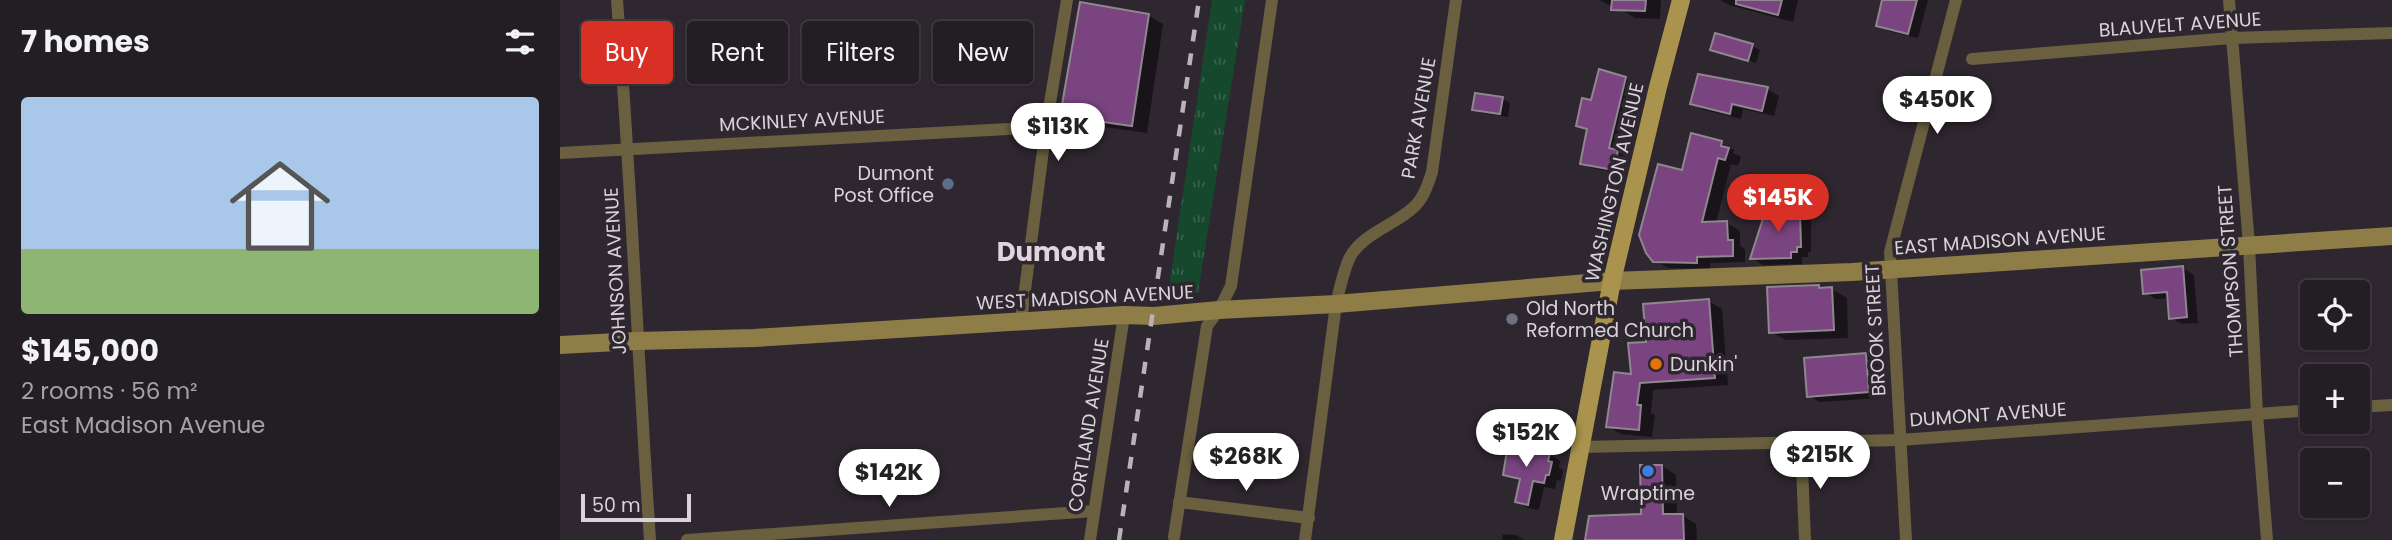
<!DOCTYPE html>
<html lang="en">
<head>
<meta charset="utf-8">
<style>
  :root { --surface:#231d24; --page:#2f2a31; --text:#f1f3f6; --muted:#a3a2a6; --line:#403b41; --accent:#d93025 }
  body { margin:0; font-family:Poppins,sans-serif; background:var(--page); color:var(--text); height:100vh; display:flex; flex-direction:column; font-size:26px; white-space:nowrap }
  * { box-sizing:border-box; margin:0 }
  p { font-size:23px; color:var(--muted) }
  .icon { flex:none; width:38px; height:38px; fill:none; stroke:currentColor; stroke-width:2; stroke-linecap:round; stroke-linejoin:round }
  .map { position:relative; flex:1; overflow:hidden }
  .sheet { display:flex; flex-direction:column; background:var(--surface); width:560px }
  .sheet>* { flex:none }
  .hud { position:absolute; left:21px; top:21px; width:665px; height:63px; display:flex; gap:14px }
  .controls { position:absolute; left:1740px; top:280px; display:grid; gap:14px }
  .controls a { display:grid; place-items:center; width:70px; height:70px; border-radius:7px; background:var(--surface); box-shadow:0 2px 5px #0004,0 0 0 2px var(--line); font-size:35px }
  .scale { position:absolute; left:21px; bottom:18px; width:110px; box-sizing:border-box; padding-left:7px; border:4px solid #d8d3d9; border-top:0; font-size:19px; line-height:24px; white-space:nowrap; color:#d8d3d9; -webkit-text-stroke:5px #2f2730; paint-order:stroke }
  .price { position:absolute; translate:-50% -60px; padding:0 16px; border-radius:24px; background:#fff; color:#222; font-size:23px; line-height:46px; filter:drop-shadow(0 2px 4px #0008) }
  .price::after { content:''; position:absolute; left:50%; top:42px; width:21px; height:16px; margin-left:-10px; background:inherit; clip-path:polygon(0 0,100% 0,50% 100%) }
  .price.current { background:var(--accent); color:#fff }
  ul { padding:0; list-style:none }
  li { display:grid; align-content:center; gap:14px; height:371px; padding:0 21px }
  li span { display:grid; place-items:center; height:217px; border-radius:7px; color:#555 }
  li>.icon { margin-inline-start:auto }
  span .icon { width:126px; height:126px; fill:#fffc; stroke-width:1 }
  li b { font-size:30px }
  h2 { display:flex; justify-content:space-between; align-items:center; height:84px; padding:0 21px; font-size:30px }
  .pill { padding:0 24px; border-radius:7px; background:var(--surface); box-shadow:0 2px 5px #0004,0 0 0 2px var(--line); font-size:24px; line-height:63px }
  .pill.current { background:var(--accent); color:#fff }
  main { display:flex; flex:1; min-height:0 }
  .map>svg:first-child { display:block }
  .grass { fill:url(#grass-tufts) }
  .shadow { fill:#0007 }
  .building { fill:#794480; stroke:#8f8690; stroke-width:2 }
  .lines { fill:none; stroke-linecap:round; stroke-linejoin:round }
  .street { stroke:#6a603f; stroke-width:12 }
  .secondary { stroke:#8f7d47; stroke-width:18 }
  .primary { stroke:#aa944d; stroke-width:18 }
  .rail { stroke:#b8b3b9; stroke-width:4.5; stroke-dasharray:12 12; stroke-linecap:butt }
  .service-dot { fill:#5c6f8a; stroke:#2f2730; stroke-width:2.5 }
  .worship-dot { fill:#6b7280; stroke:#2f2730; stroke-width:2.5 }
  .food-dot { fill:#e8710a; stroke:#2f2730; stroke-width:2.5 }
  .shop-dot { fill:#3f7fe0; stroke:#2f2730; stroke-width:2.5 }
  .labels { text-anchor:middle; stroke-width:7; stroke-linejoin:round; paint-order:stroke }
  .street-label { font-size:19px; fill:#d8d3d9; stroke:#2f2730 }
  .poi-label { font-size:19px; fill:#d8d3d9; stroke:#2f2730; text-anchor:start }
  .district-label { font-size:26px; font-weight:bold; fill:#dfd4df; stroke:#2f2730 }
</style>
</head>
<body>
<main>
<section class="sheet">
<h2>7 homes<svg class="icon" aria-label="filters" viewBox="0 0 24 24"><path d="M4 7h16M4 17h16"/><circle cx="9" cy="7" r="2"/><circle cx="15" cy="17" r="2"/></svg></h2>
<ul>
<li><span style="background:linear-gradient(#a9c7e8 70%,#8fb573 0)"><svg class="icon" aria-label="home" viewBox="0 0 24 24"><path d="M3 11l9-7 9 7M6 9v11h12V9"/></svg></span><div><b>$145,000</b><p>2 rooms · 56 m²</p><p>East Madison Avenue</p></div></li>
</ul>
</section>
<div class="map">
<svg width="1832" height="540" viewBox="0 0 1832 540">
  <defs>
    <pattern id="grass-tufts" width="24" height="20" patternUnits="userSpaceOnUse" patternTransform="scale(1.75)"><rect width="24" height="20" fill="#16482d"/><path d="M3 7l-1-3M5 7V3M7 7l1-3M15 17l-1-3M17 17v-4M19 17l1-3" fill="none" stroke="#37624b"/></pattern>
  </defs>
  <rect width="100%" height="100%" fill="#2f2730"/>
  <polygon class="grass" points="652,0 685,0 638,293 608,293"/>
  <g class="shadow">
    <polygon points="1039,0 1101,0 1100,19 1075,18 1060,9 1060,6 1049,5"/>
    <polygon points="1160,0 1238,0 1233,22 1169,5"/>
    <polygon points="1324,0 1368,0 1358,38 1328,31 1318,25"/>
    <polygon points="588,15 603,24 587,133 516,123 502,115"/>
    <polygon points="1192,46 1200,50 1196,63 1152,49"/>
    <polygon points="1065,78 1075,84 1058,152 1066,157 1063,174 1031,168 1022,163 1028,131 1018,125 1032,102"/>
    <polygon points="1207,89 1219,96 1214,116 1183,109 1181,119 1144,110 1132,104"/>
    <polygon points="943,99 950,103 948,117 921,113 914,109"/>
    <polygon points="1161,143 1174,150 1173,153 1181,157 1178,166 1171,164 1156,223 1167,223 1180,231 1180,246 1185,249 1185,262 1150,263 1150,269 1108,268 1095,260 1123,173"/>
    <polygon points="1224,208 1251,220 1251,252 1248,252 1248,257 1242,257 1242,264 1203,265 1192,258"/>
    <polygon points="1623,268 1634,275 1638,323 1622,324 1610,318 1609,298 1596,299 1585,293"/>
    <polygon points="1259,286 1264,289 1272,289 1287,298 1288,338 1226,340 1211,332"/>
    <polygon points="1148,301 1162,309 1168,385 1093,390 1091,413 1095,415 1092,437 1061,434 1047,426 1088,343"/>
    <polygon points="1306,355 1317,361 1320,398 1260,402 1249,396"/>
    <polygon points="989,454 1000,461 999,467 1003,470 1001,481 997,480 995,489 984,487 979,510 968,508 957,501 961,482 944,474"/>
    <polygon points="1102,466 1116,475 1117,516 1122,515 1136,524 1137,540 1027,540 1083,516"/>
    <polygon points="943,534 956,535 964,540 942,540"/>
  </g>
  <g class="building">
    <polygon points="1052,0 1086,0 1085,11 1051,10"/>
    <polygon points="1176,0 1222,0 1218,15 1176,4"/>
    <polygon points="1322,0 1357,0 1348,34 1316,26"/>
    <polygon points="520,2 589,14 572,126 500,116"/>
    <polygon points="1155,33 1193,44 1188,61 1150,50"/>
    <polygon points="1039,69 1066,77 1049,148 1058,150 1054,170 1020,164 1027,129 1016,126 1022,98 1031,100"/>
    <polygon points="1138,74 1208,87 1202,111 1172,104 1170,114 1130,104"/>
    <polygon points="915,93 943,97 940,114 912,110"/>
    <polygon points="1131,133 1162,141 1161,146 1169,148 1165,160 1158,158 1142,222 1167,221 1168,240 1173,240 1173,256 1137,257 1137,263 1093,262 1086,253 1079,235 1098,164 1122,170"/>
    <polygon points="1207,206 1224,206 1224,212 1240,211 1241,247 1237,247 1237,252 1231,252 1231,258 1190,259"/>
    <polygon points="1623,266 1627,317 1609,319 1607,292 1583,294 1581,270"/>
    <polygon points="1259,285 1259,288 1272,287 1274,330 1209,333 1207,287"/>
    <polygon points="1149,299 1155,378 1080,383 1077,405 1081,405 1079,430 1046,427 1054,372 1071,374 1068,343 1086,342 1083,304"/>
    <polygon points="1306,353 1309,392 1247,397 1244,358"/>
    <polygon points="948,444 990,453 988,461 992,462 989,475 986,475 984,483 973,481 968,505 955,502 960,479 943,475"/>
    <polygon points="1080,465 1102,465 1103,514 1123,514 1124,540 1025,540 1029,516 1081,514"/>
  </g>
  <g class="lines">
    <g class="street">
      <path d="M57 0C71 180 78 360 90 540"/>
      <polyline points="1669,0 1689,245 1697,414 1707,540"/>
      <polyline points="1412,59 1671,38 1832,33"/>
      <polyline points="0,153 486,127"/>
      <polyline points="461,321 486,127 507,0"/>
      <polyline points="1797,407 1832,405"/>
      <polyline points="1241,443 1245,540"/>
      <polyline points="1022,447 1340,440 1752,410"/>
      <polyline points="619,502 749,518"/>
      <polyline points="614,537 647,326 659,310 671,286 712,0"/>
      <polyline points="127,540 534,511"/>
      <polyline points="530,540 564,315"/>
      <path d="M745 540 776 304C780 289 783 271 790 257 803 233 836 225 855 206 864 197 868 184 872 172L896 0"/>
      <polyline points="1346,540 1330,252 1396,0"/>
    </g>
    <polyline class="secondary" points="0,345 77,341 194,338 564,315 594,316 659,310 776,304 1052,281 1292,272 1832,236"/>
    <polyline class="primary" points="1003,540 1052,281 1098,87 1121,0"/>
    <polyline class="rail" points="559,540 639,0"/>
  </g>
  <circle class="service-dot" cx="388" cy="184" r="7"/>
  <circle class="worship-dot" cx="952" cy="319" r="7"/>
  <circle class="food-dot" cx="1096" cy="364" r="7"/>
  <circle class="shop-dot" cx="1088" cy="471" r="7"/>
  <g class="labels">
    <g class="street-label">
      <text transform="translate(1620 24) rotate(-4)" y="7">BLAUVELT AVENUE</text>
      <text transform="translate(858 118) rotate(-80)" y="7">PARK AVENUE</text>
      <text transform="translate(242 120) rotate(-3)" y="7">MCKINLEY AVENUE</text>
      <text transform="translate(1054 182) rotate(-77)" y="7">WASHINGTON AVENUE</text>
      <text transform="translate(1440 240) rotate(-4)" y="7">EAST MADISON AVENUE</text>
      <text transform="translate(55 271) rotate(-93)" y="7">JOHNSON AVENUE</text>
      <text transform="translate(1670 271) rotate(-94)" y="7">THOMPSON STREET</text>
      <text transform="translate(525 297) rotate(-3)" y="7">WEST MADISON AVENUE</text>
      <text transform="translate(1315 330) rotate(-93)" y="7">BROOK STREET</text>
      <text transform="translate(1428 414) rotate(-4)" y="7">DUMONT AVENUE</text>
      <text transform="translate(528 425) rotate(-81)" y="7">CORTLAND AVENUE</text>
    </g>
    <g class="poi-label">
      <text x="374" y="180" text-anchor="end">Dumont<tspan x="374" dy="22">Post Office</tspan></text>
      <text x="966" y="315">Old North<tspan x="966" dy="22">Reformed Church</tspan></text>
      <text x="1110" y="371">Dunkin'</text>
      <text x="1088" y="500" text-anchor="middle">Wraptime</text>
    </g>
    <g class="district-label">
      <text x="491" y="261">Dumont</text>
    </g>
  </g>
</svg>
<div class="controls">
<a><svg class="icon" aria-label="locate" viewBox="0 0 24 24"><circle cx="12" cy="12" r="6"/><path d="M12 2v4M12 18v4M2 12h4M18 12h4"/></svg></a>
<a>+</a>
<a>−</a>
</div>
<div class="scale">50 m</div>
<b class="price" style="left:1377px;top:136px">$450K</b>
<b class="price" style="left:498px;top:163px">$113K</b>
<b class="price current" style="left:1218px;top:234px">$145K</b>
<b class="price" style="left:966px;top:469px">$152K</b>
<b class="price" style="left:1260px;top:491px">$215K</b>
<b class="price" style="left:686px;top:493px">$268K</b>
<b class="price" style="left:329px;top:509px">$142K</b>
<div class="hud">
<a class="pill current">Buy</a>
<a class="pill">Rent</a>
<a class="pill">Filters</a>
<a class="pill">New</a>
</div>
</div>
</main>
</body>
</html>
